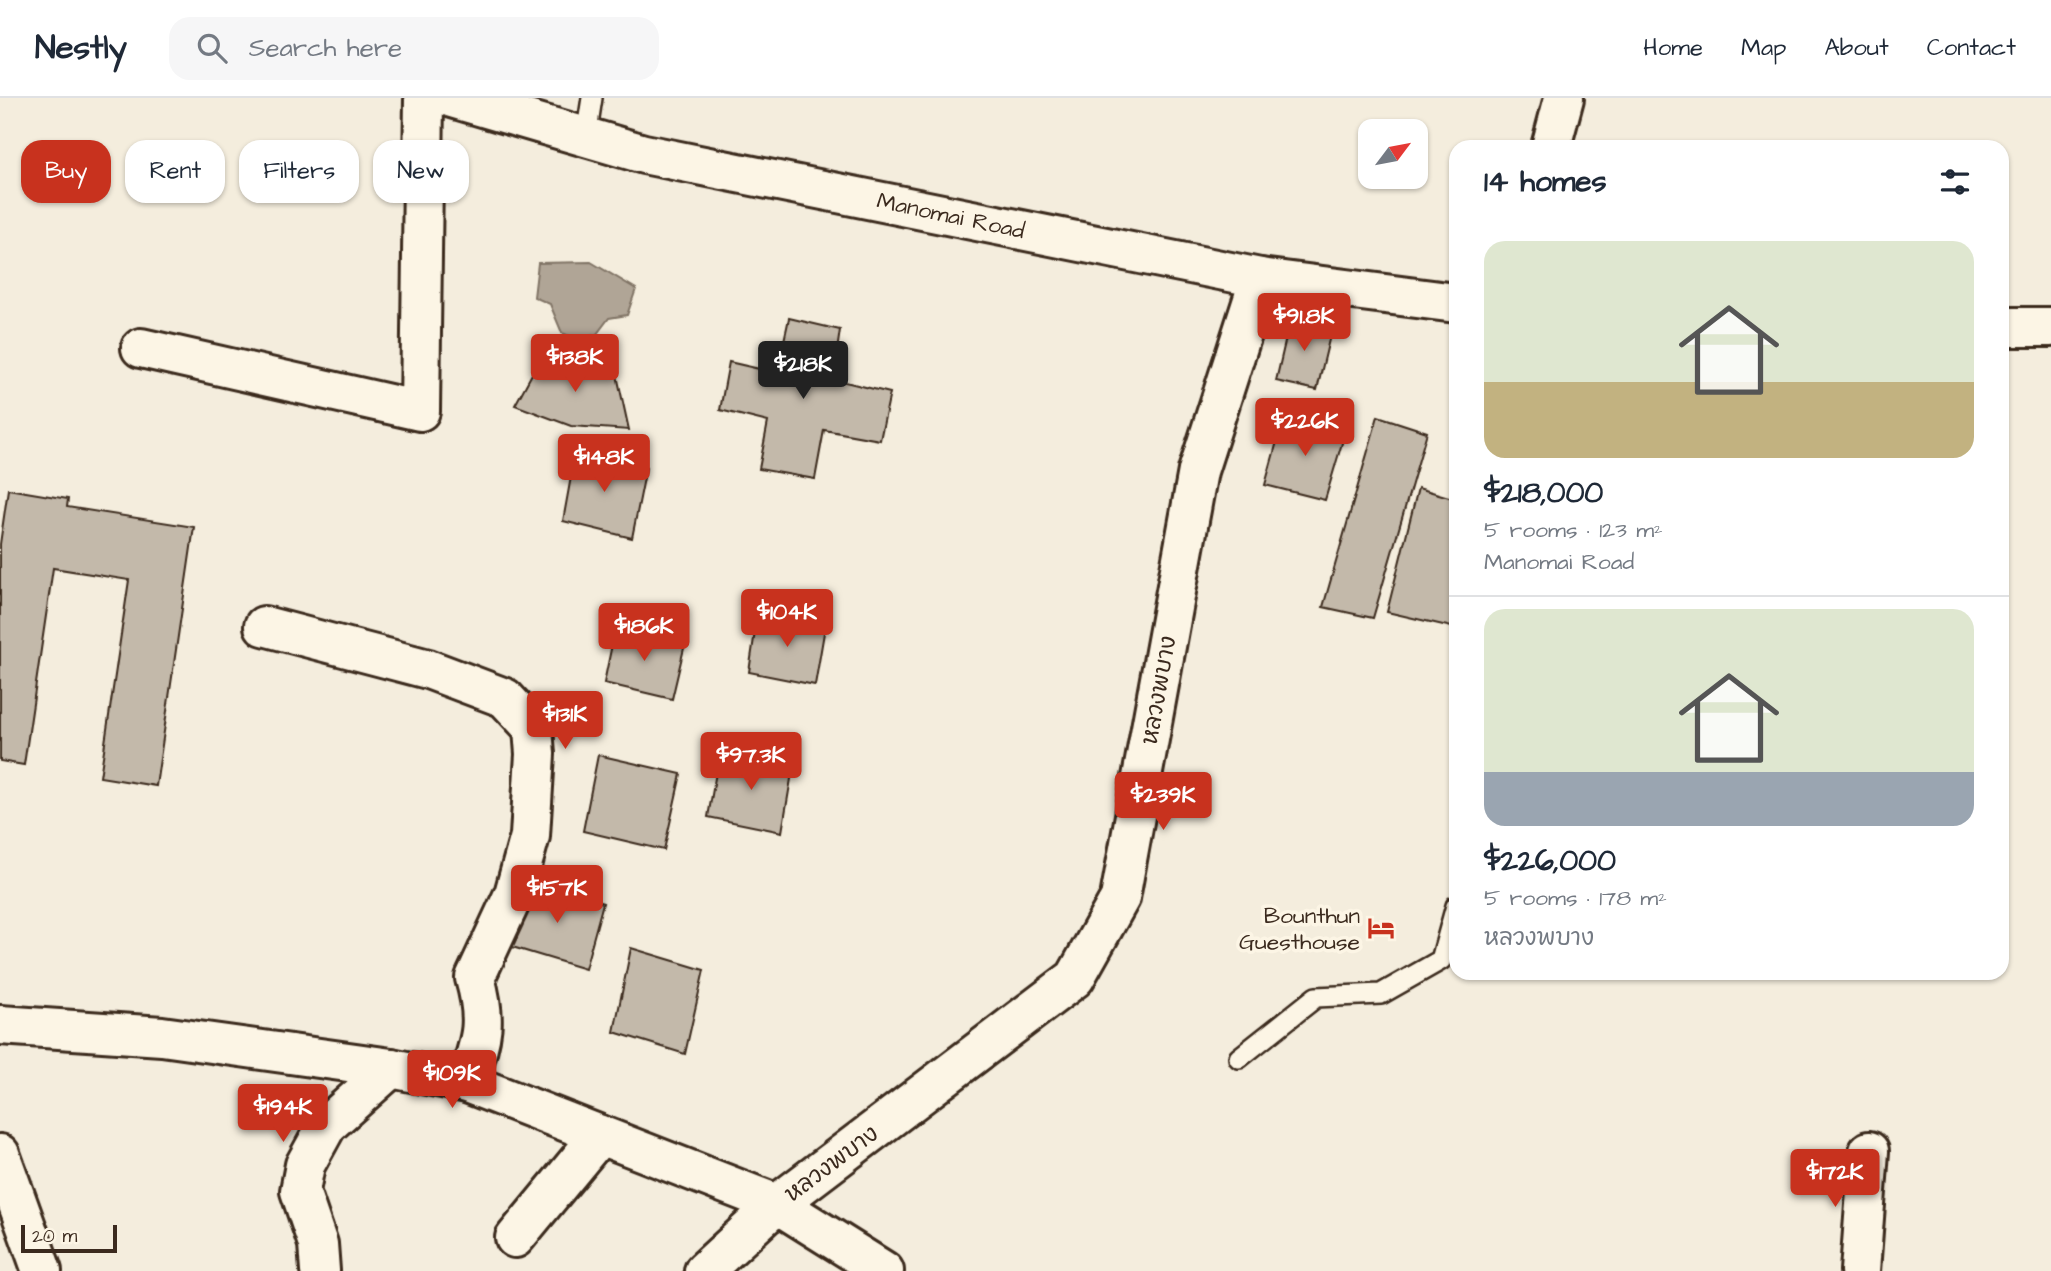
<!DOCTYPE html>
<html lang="en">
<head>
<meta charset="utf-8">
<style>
  :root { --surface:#fff; --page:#f6f6f7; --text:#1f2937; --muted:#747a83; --line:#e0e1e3; --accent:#c8321e }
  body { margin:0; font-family:"Architects Daughter","Playpen Sans Thai",sans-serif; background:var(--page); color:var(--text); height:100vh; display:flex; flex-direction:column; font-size:26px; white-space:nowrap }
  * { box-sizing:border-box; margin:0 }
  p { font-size:23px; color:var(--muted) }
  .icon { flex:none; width:38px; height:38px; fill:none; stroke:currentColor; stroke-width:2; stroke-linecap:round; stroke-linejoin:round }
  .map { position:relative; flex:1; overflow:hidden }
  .sheet { position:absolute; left:1449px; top:42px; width:560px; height:840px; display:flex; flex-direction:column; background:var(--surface); border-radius:21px; box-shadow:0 2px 5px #0004 }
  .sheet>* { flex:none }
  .banner { position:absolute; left:21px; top:42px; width:665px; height:63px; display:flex; gap:14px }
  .needle { width:46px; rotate:58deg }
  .controls { position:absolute; left:1358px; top:21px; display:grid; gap:14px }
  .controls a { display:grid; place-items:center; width:70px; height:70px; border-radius:14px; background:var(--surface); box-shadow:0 2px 5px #0004; font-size:35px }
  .scale { position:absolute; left:21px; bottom:18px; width:96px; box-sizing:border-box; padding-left:7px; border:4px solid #3b2a1e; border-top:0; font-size:19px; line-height:24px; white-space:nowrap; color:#3b2a1e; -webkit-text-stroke:5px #fcf5e5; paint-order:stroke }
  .price { position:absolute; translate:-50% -60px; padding:0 16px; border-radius:7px; background:var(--accent); color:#fff; font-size:23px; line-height:46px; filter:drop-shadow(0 2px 4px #0008) }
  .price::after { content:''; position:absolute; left:50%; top:42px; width:21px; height:16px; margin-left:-10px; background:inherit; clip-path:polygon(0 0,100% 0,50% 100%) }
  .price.selected { background:#222; color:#fff }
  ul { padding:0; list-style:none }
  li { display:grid; align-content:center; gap:14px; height:371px; padding:0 35px }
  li+li { border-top:2px solid var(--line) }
  li span { display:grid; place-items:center; height:217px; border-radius:21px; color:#555 }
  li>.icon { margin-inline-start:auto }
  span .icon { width:126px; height:126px; fill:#fffc; stroke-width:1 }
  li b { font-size:30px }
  h2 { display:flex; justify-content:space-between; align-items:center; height:84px; padding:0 35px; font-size:30px }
  .pill { padding:0 24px; border-radius:21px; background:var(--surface); box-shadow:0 2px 5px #0004; font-size:24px; line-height:63px }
  .pill.selected { background:var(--accent); color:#fff }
  header { display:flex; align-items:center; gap:42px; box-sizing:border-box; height:98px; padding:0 35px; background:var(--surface); border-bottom:2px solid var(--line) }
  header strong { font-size:33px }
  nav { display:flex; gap:38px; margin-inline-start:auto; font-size:24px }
  .search { width:490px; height:63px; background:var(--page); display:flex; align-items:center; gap:18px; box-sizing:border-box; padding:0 24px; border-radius:21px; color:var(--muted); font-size:26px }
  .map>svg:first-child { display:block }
  .water { fill:#b0a596; stroke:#817466; stroke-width:2 }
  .building { fill:#c3b9aa; stroke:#3b2a1e; stroke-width:2 }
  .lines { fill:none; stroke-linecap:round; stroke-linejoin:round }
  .service-casing { stroke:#3b2a1e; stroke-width:24 }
  .minor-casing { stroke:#3b2a1e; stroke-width:44 }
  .tertiary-casing { stroke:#3b2a1e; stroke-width:44 }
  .service { stroke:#fcf5e5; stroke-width:19 }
  .minor { stroke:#fcf5e5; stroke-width:38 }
  .tertiary { stroke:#fcf5e5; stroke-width:38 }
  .labels { text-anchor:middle; stroke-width:7; stroke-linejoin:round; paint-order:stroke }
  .street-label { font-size:23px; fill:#3b2a1e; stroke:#fcf5e5 }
  .poi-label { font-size:23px; fill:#3b2a1e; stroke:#fcf5e5; text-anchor:end }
</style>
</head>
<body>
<header>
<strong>Nestly</strong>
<div class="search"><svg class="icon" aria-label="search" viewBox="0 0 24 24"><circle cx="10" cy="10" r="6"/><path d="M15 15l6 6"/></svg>Search here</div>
<nav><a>Home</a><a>Map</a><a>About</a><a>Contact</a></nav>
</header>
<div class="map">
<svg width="2051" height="1173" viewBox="0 0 2051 1173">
  <rect width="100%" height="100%" fill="#f4eddd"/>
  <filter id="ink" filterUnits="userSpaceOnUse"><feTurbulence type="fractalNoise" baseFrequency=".0143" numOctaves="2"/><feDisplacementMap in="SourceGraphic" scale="14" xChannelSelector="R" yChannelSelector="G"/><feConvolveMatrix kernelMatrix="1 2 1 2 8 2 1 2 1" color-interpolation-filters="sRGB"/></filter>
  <g filter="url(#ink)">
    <polygon class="water" points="591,164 636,191 627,217 609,220 596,237 575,240 562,235 550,206 534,199 538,165"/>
    <g class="building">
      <polygon points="1291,218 1332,229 1317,292 1276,283"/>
      <polygon points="789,220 840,232 833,281 890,295 880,342 824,332 815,381 759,371 768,324 720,312 729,264 777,275"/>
      <polygon points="545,252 579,266 615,268 629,332 571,328 515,307"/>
      <polygon points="1284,318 1345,335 1325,402 1265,387"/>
      <polygon points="1378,318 1427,334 1373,520 1323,509"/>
      <polygon points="576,351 646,370 632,440 563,423"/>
      <polygon points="1418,390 1456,401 1456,530 1387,514"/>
      <polygon points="8,391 68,401 67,409 194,429 156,688 100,679 129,482 53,470 24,667 0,663 0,446"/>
      <polygon points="758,513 825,529 815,587 749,574"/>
      <polygon points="616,527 685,546 672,601 604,585"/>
      <polygon points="720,652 793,669 782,734 708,719"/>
      <polygon points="598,657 681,676 664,752 583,733"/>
      <polygon points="530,783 603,805 585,871 509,848"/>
      <polygon points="631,850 704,872 685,956 614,934"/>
    </g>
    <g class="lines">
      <defs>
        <g id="service">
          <polyline points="586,39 592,0"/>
          <polyline points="1239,960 1316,899 1381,896 1441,862 1456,808"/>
        </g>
        <g id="minor">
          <polyline points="1551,49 1564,0"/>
          <polyline points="141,250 420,313 424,0"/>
          <path d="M264 528 428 571 505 600 533 630 535 656 530 738 514 796 475 880C488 926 481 941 467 985"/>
          <polyline points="0,927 162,938 391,970 467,985 777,1106 884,1173"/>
          <polyline points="515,1140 600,1037"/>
          <polyline points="320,1173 318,1146 300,1093 305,1067 327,1027 391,970"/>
          <polyline points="704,1173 777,1106 1075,880 1120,800 1198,373 1260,180"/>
          <polyline points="1860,1173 1869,1053"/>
        </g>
        <g id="tertiary">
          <polyline points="452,0 644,56 1260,180 1456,205"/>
          <polyline points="2002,229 2051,229"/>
          <polyline points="0,1056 42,1173"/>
        </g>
      </defs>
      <use href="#service" class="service-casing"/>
      <use href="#minor" class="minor-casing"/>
      <use href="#tertiary" class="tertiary-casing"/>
      <use href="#service" class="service"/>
      <use href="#minor" class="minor"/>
      <use href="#tertiary" class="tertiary"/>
    </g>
  </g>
  <defs>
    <symbol id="hotel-bare" viewBox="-9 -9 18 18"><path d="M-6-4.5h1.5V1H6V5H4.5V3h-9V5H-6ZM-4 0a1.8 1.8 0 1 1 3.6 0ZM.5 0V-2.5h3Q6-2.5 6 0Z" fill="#c8321e" stroke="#fcf5e5" stroke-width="2.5" paint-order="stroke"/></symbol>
  </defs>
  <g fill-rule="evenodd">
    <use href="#hotel-bare" x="1362" y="811" width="38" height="38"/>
  </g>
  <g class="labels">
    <g class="street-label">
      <text transform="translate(951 117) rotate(12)" y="8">Manomai Road</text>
      <text transform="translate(1158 592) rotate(-80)" y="8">หลวงพบาง</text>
      <text transform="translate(831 1065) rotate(-37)" y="8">หลวงพบาง</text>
    </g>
    <g class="poi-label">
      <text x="1360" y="825">Bounthun<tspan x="1360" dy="26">Guesthouse</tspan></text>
    </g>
  </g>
</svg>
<div class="controls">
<a><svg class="needle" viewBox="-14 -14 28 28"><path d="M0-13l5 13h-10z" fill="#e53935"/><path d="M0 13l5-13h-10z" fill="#747a83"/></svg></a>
</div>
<div class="scale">20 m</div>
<b class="price" style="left:1304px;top:255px">$91.8K</b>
<b class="price" style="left:575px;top:296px">$138K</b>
<b class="price selected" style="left:803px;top:303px">$218K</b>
<b class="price" style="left:1305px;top:360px">$226K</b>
<b class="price" style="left:604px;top:396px">$148K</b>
<b class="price" style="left:787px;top:551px">$104K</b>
<b class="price" style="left:644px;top:565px">$186K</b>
<b class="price" style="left:565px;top:653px">$131K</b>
<b class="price" style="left:751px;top:694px">$97.3K</b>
<b class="price" style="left:1163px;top:734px">$239K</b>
<b class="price" style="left:557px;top:827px">$157K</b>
<b class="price" style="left:452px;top:1012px">$109K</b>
<b class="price" style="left:283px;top:1046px">$194K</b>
<b class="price" style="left:1835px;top:1111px">$172K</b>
<div class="banner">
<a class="pill selected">Buy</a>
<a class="pill">Rent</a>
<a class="pill">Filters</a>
<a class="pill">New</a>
</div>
<section class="sheet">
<h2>14 homes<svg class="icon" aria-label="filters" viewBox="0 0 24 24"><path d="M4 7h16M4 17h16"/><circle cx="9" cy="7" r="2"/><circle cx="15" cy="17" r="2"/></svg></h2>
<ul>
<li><span style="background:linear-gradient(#dfe7d0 65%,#c2b280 0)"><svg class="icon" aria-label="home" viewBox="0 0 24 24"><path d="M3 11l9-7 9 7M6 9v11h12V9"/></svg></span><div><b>$218,000</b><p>5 rooms · 123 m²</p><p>Manomai Road</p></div></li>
<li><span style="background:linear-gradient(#dfe7d0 75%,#9aa5b1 0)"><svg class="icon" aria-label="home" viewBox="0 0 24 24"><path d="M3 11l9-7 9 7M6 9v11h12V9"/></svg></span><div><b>$226,000</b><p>5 rooms · 178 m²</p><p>หลวงพบาง</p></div></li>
</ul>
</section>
</div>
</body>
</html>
